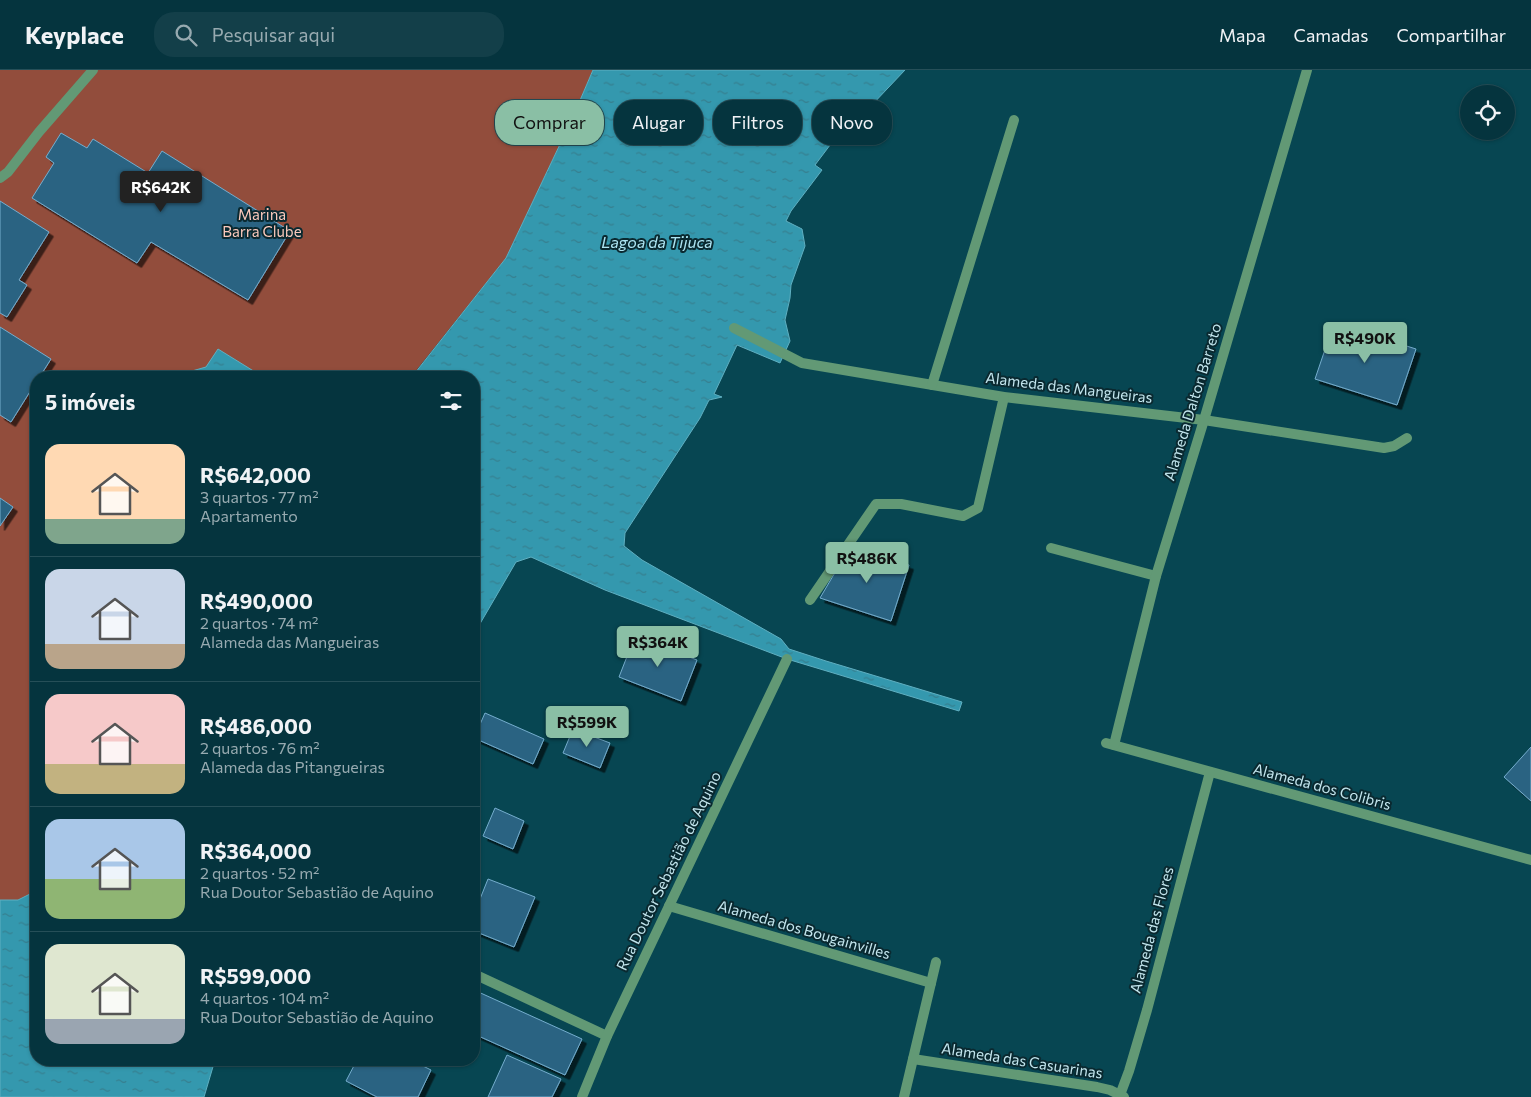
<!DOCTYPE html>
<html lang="pt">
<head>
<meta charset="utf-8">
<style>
  :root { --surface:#05343e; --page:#133f49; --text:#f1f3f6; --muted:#97aab0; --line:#264f58; --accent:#8abfa5 }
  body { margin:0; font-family:Commissioner,sans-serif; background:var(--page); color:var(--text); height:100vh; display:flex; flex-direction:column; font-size:19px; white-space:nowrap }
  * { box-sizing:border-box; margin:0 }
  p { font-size:16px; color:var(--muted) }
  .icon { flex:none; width:28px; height:28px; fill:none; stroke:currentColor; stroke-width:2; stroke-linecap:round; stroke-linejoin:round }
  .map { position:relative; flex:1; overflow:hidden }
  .details { position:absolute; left:30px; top:301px; width:450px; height:695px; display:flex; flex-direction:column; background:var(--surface); border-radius:20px; box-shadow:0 1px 4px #0004,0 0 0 1px var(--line) }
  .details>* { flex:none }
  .banner { position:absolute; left:495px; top:30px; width:475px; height:45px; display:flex; gap:10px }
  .fabs { position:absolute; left:1460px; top:15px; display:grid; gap:10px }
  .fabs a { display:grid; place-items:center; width:55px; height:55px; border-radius:50%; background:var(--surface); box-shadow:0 1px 4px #0004,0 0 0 1px var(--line); font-size:25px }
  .price { position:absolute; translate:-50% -42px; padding:0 11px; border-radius:5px; background:var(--accent); color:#111; font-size:16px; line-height:32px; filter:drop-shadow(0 1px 2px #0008) }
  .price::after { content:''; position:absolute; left:50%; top:30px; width:15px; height:11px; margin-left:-8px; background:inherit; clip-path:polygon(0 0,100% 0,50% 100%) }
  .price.selected { background:#222; color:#fff }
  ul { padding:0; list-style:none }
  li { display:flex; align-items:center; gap:15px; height:125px; padding:0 15px }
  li+li { border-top:1px solid var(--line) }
  li span { display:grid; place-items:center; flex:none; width:140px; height:100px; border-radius:15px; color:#555 }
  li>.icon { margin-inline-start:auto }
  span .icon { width:60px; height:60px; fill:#fffc; stroke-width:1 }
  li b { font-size:21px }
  h2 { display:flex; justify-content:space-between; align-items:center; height:60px; padding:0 15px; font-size:21px }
  .tag { padding:0 18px; border-radius:20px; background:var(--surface); box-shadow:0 1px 4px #0004,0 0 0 1px var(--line); font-size:18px; line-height:45px }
  .tag.selected { background:var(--accent); color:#111 }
  header { display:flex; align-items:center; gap:30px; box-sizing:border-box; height:70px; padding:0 25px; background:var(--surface); border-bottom:1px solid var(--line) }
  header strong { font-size:24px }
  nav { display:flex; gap:28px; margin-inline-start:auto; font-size:18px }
  .search { width:350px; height:45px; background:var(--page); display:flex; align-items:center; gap:12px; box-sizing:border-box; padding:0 18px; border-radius:20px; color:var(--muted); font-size:19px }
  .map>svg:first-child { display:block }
  .park { fill:#924d3c }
  .water { fill:url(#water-ripples); stroke:#5fafc1 }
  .building { fill:#2b6482; stroke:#75adce; filter:url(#shadow) }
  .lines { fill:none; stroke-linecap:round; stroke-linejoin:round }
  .service { stroke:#629975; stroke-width:10 }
  .pedestrian { stroke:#629975; stroke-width:10 }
  .labels { text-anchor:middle; stroke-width:4; stroke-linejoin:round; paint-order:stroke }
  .park-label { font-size:15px; fill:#fbc9bc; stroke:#0a2930 }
  .street-label { font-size:15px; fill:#c3e6ee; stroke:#0a2930 }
  .water-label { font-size:16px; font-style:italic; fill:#ade5f3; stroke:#0a2930 }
</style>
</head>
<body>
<header>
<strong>Keyplace</strong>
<div class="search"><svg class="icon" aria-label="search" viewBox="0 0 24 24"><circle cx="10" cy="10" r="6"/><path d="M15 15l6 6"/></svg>Pesquisar aqui</div>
<nav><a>Mapa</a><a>Camadas</a><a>Compartilhar</a></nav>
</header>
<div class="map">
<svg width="1531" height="1027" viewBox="0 0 1531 1027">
  <defs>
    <pattern id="water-ripples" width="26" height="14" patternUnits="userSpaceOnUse" patternTransform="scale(1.25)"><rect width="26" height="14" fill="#3498ae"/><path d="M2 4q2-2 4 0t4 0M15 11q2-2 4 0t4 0" fill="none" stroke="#367f8f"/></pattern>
    <filter id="shadow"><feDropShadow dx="4.5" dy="4.5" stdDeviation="0" flood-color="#0009"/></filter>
  </defs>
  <rect width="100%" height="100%" fill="#074652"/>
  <polygon class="park" points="0,0 593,0 572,49 506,188 411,307 36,308 36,821 18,830 0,830"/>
  <g class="water">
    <polygon points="593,0 905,0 870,37 861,34 815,95 822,100 791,141 786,151 802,159 805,176 791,215 790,228 785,250 790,271 780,293 737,275 714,324 722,327 709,330 700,348 625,463 624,476 642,490 781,569 789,579 826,591 962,632 959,641 787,589 605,520 531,487 516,492 474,564 474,308 411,308 506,188 572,49"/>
    <polygon points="218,279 260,305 259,307 188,307 192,301 206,297"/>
    <polygon points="36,821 36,990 215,990 204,1027 0,1027 0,830 18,830"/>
  </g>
  <g class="building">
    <polygon points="61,63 87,78 93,69 148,103 162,81 290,161 248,230 151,172 137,193 32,128 54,93 46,87"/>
    <polygon points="0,131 49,162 19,210 27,215 7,247 0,243"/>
    <polygon points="1334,253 1416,279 1397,335 1315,309"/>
    <polygon points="0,257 51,289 39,308 36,308 36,312 11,352 0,345"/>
    <polygon points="0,428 13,437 0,456"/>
    <polygon points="850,477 909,495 891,551 820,528"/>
    <polygon points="635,566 697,590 681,631 619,607"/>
    <polygon points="485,643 544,669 533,694 474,668"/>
    <polygon points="573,659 610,673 600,698 563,683"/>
    <polygon points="1531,677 1531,731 1504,707"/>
    <polygon points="495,738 524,751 513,779 483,766"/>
    <polygon points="488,809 535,827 514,877 474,861 474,844"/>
    <polygon points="474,920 582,969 565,1005 474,964"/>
    <polygon points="507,985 561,1009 552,1027 488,1027"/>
    <polygon points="357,990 411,990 431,1000 418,1027 377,1027 346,1011"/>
  </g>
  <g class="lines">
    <polyline class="service" points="0,108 8,102 39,62 93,0"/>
    <g class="pedestrian">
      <polyline points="734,258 802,293 1004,327 1204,350 1384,378 1394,376 1407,368"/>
      <polyline points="932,315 1014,50"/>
      <polyline points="1051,478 1156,506"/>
      <polyline points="810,530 876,434 901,434 963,446 978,438 1004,327"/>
      <polyline points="1106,673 1531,790"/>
      <polyline points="1114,675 1156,506 1204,350 1307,0"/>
      <polyline points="669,836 931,913"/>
      <polyline points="474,904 607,966"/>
      <polyline points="913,989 1097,1017 1110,1020 1124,1027"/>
      <polyline points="1120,1025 1129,1001 1147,940 1210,702"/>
      <polyline points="582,1027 607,966 787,589"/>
      <polyline points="904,1027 936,892"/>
    </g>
  </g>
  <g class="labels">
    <g class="park-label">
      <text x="262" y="150">Marina<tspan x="262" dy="17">Barra Clube</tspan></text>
    </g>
    <g class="street-label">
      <text transform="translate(1069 318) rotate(7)" y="5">Alameda das Mangueiras</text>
      <text transform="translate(1193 332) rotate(-73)" y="5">Alameda Dalton Barreto</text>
      <text transform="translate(1322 717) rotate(15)" y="5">Alameda dos Colibris</text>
      <text transform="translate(669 801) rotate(-64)" y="5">Rua Doutor Sebastião de Aquino</text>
      <text transform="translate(804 860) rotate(16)" y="5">Alameda dos Bougainvilles</text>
      <text transform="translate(1152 860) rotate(-75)" y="5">Alameda das Flores</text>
      <text transform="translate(1022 991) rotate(9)" y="5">Alameda das Casuarinas</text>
    </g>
    <g class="water-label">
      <text x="657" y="178">Lagoa da Tijuca</text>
    </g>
  </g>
</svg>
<div class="fabs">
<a><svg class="icon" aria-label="locate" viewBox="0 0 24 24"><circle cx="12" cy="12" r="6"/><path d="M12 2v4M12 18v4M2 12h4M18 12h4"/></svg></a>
</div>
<b class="price selected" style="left:161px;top:143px">R$642K</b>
<b class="price" style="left:1365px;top:294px">R$490K</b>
<b class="price" style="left:867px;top:514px">R$486K</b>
<b class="price" style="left:658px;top:598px">R$364K</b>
<b class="price" style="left:587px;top:678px">R$599K</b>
<div class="banner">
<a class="tag selected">Comprar</a>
<a class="tag">Alugar</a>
<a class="tag">Filtros</a>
<a class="tag">Novo</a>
</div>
<section class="details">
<h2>5 imóveis<svg class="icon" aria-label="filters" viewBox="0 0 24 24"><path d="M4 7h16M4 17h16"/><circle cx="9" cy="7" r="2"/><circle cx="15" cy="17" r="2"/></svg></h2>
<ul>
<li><span style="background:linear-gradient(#ffd9b3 75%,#7fa58c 0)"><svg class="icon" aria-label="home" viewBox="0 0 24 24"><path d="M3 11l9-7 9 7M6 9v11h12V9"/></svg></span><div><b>R$642,000</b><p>3 quartos · 77 m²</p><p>Apartamento</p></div></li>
<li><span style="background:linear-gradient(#c9d6e8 75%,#b9a48a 0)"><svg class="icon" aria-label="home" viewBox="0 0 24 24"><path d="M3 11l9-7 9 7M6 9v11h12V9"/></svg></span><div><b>R$490,000</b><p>2 quartos · 74 m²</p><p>Alameda das Mangueiras</p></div></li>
<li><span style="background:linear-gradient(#f6c9c9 70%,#c2b280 0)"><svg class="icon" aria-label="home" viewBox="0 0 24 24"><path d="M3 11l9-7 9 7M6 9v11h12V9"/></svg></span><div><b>R$486,000</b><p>2 quartos · 76 m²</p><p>Alameda das Pitangueiras</p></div></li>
<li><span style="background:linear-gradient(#a9c7e8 60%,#8fb573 0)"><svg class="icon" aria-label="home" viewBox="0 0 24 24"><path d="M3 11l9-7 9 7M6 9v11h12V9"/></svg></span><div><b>R$364,000</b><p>2 quartos · 52 m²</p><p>Rua Doutor Sebastião de Aquino</p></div></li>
<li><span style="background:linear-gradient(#dfe7d0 75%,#9aa5b1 0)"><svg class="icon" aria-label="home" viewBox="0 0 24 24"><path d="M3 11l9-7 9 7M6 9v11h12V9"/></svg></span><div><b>R$599,000</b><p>4 quartos · 104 m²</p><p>Rua Doutor Sebastião de Aquino</p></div></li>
</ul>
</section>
</div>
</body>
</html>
